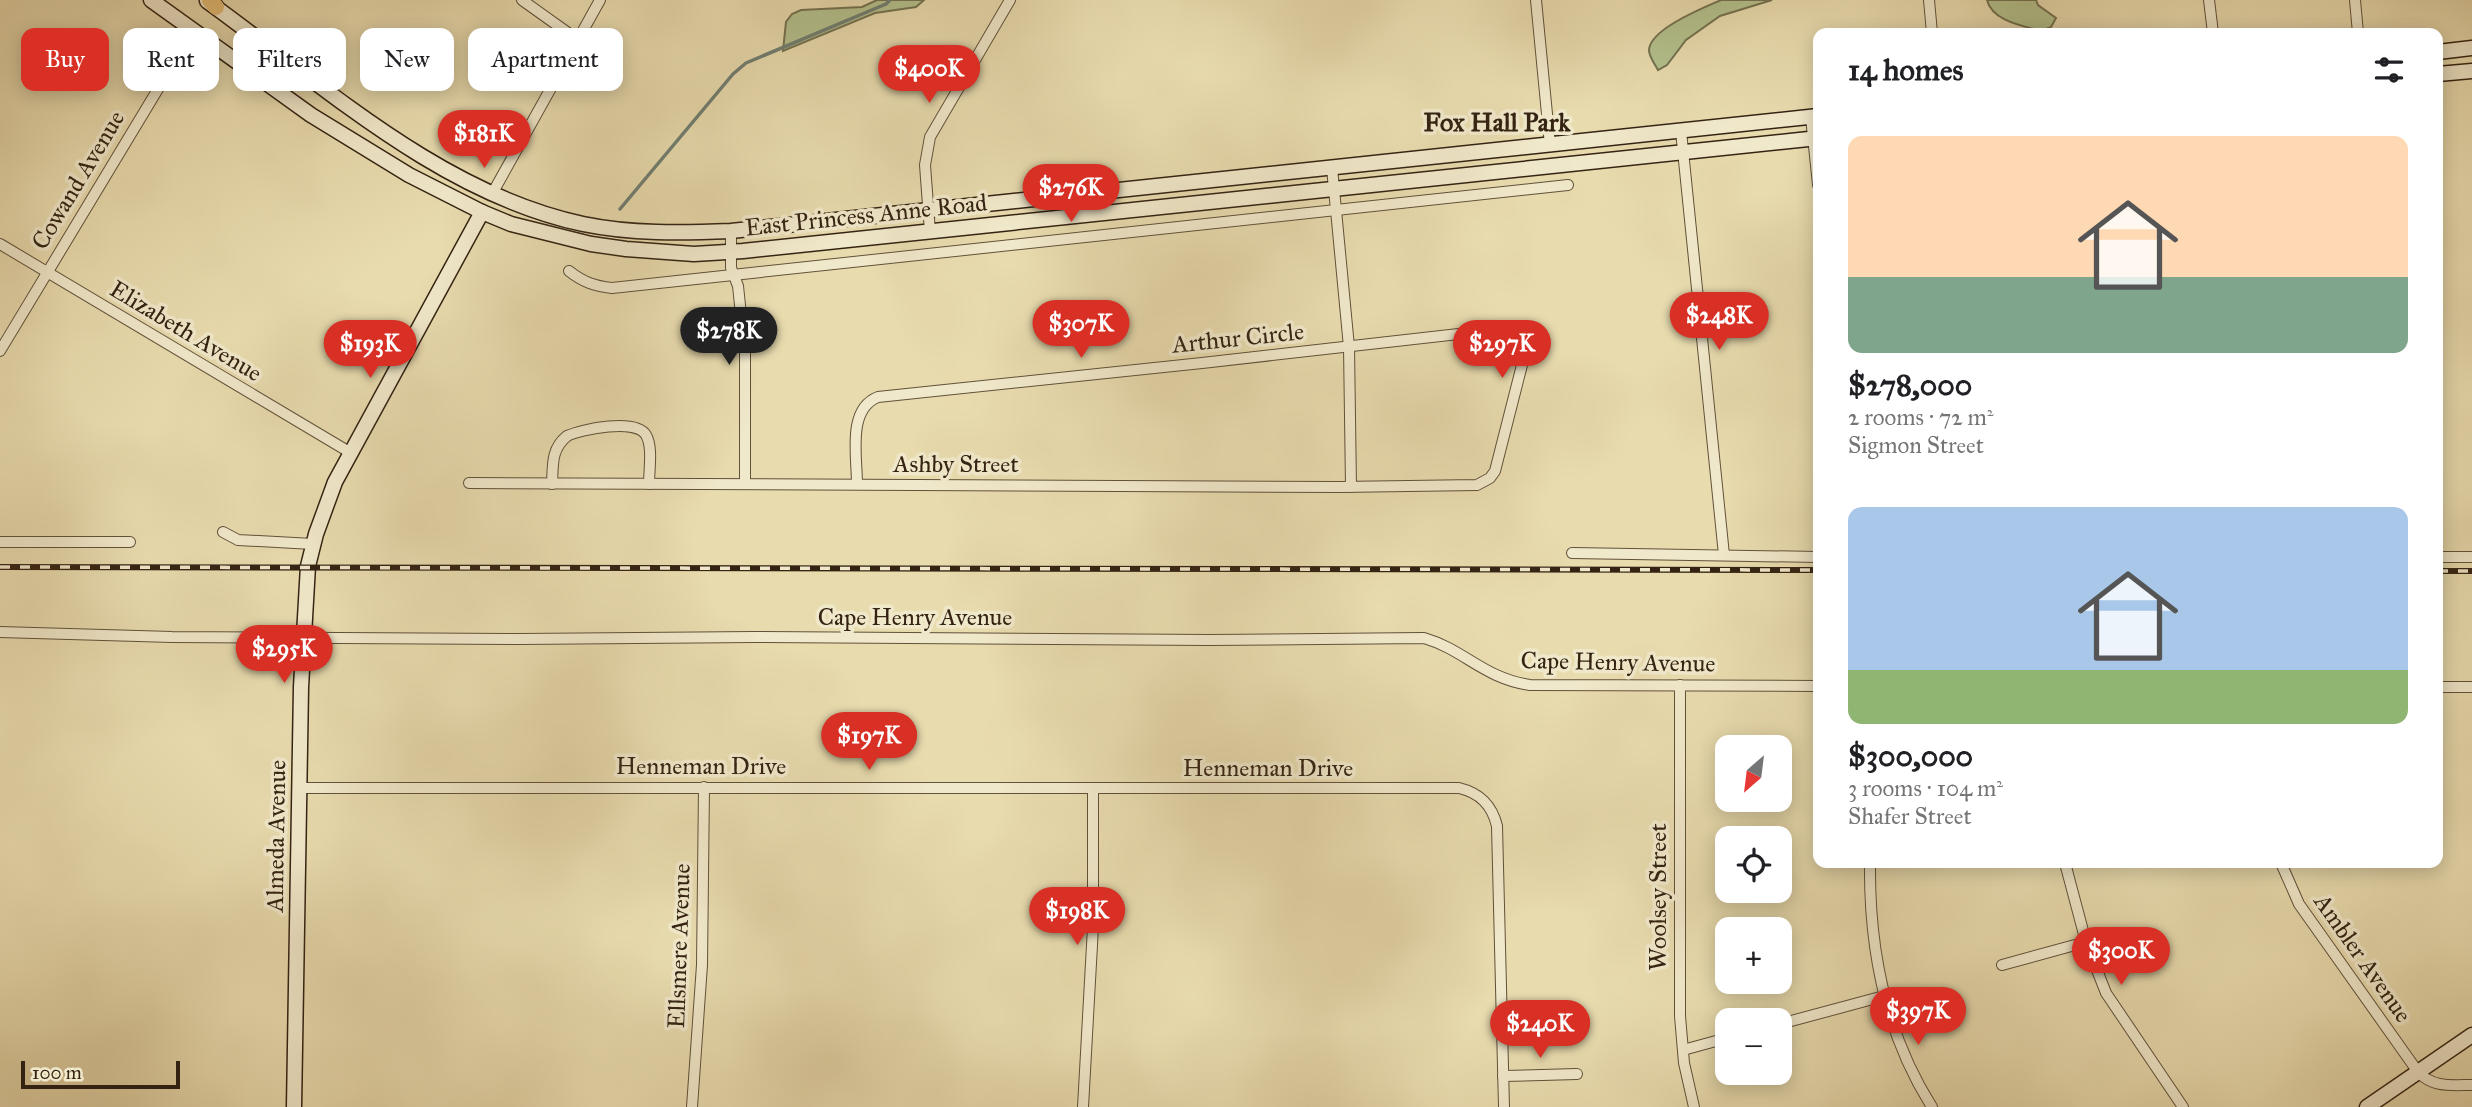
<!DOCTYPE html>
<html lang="en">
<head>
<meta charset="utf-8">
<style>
  :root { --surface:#fff; --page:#f6f6f6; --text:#202124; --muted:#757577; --accent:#d93025 }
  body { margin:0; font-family:"IM FELL Great Primer",serif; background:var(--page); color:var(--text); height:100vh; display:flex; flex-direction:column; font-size:26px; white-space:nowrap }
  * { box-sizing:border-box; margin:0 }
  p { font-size:23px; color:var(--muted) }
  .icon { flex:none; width:38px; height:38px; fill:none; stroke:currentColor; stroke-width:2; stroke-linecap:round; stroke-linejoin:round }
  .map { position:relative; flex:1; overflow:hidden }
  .drawer { position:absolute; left:1813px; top:28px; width:630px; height:840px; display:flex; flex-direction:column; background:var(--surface); border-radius:14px; box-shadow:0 4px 18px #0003 }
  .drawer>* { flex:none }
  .hud { position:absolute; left:21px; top:28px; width:665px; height:63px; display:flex; gap:14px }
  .needle { width:46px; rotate:208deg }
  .fabs { position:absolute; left:1715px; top:735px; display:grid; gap:14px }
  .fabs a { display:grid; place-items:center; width:77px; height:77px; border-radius:14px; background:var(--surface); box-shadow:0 4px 18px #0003; font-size:35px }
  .scale { position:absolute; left:21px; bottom:18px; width:159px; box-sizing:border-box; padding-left:7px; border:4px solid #342313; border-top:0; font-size:19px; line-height:24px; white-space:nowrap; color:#342313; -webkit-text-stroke:5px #f0e8ca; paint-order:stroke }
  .price { position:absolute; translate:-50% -60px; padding:0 16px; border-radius:24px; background:var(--accent); color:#fff; font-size:23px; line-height:46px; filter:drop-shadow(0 2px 4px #0008) }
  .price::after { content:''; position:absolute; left:50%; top:42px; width:21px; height:16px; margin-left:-10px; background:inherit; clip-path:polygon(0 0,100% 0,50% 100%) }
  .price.selected { background:#222; color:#fff }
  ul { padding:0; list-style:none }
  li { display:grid; align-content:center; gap:14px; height:371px; padding:0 35px }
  li span { display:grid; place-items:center; height:217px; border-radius:14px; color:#555 }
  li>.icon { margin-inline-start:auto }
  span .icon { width:126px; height:126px; fill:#fffc; stroke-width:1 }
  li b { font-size:30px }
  h2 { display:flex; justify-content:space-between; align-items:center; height:84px; padding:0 35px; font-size:30px }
  .tag { padding:0 24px; border-radius:14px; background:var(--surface); box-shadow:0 4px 18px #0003; font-size:24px; line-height:63px }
  .tag.selected { background:var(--accent); color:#fff }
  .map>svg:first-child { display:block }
  .green { fill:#b3c18d; stroke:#747250; stroke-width:2 }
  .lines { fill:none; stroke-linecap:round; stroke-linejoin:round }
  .stream { stroke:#707e71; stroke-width:3.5 }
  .street-casing { stroke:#61513a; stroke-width:12 }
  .secondary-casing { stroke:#342313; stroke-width:17 }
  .primary-casing { stroke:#342313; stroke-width:18 }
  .street { stroke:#f0e8ca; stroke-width:10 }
  .secondary { stroke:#f0e8ca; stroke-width:14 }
  .primary { stroke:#e4be77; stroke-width:16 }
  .rail-casing { stroke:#342313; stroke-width:6 }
  .rail { stroke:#f0e8ca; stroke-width:3.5; stroke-dasharray:10; stroke-linecap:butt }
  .labels { text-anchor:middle; stroke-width:7; stroke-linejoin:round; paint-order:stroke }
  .street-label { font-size:24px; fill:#342313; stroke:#f0e8ca }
  .neighbourhood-label { font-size:26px; font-weight:bold; fill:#342313; stroke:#f0e8ca }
</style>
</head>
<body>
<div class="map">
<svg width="2472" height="1107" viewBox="0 0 2472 1107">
  <rect width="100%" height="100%" fill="#e8dbae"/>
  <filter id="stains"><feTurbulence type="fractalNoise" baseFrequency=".00286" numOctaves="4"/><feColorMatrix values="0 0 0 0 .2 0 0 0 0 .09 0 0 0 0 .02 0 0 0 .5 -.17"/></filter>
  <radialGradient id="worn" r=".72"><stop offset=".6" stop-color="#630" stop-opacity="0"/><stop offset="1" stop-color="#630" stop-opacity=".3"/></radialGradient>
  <g class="green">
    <polygon points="877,0 924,0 916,7 875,13 783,51 786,22 792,14 801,10 862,7"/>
    <path d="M1721 0H1772L1720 16 1686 40 1667 65 1658 70C1655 64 1649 57 1649 50 1650 29 1703 8 1721 0Z"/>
    <path d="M1987 0H2036L2038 5 2056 18 2051 27 2041 31C2023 26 1992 21 1987 0Z"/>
  </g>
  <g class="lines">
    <polyline class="stream" points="620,209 733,74 746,63 886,4 890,0"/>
    <defs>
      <g id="street">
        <polyline points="522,0 578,40"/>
        <polyline points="1536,0 1550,145"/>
        <polyline points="1929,0 1932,33"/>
        <polyline points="2209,0 2213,33"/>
        <polyline points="2355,0 2358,33"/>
        <polyline points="1811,117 1818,185"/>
        <polyline points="1681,131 1724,555"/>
        <polyline points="1332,168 1349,347 1351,487"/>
        <polyline points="492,194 600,0"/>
        <polyline points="731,231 731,268 738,286 745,353 745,484"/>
        <polyline points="930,232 925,165 930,137 1010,0"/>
        <polyline points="0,244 351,453"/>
        <path d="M569 271C583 282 594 286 612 288L1568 185"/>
        <polyline points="0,351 193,31"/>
        <path d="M469 483 1340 487 1477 485 1490 478 1495 471 1522 365C1522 345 1513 333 1494 330L1202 363 878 397C847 409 857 456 857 484"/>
        <path d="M552 484C553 465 551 449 567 436 582 429 636 418 646 435 653 447 649 470 649 484"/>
        <polyline points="223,532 238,540 313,544"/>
        <polyline points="0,542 130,542"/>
        <polyline points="1572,553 1818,557"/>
        <polyline points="2438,557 2472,557"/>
        <path d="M0 632 172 637 520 639 754 637 1209 640 1424 638C1465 650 1483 678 1530 685L1818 686"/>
        <polyline points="1680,685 1680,1016 1684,1063 1694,1107"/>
        <polyline points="2438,687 2472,687"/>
        <path d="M299 788H1459C1480 793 1492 805 1497 826L1504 1107"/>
        <path d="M1870 863C1869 949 1885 1033 1932 1107"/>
        <polyline points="2065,863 2086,942 2106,993 2183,1107"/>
        <path d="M2281 863 2299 904 2418 1072C2433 1088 2452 1085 2472 1085"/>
        <polyline points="2002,965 2086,942"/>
        <polyline points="1780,1024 1884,996"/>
        <polyline points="1683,1050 1727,1038"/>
        <polyline points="1503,1076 1577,1074"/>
        <polyline points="692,1107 702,965 704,787"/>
        <polyline points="1083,1107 1093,927 1093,788"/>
      </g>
      <g id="secondary">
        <polyline points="151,0 311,115 409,175 482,212 511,224 591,244 626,249 694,254 743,251 1818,138"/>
        <path d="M207 1C322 84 441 194 583 224 631 234 682 233 731 231L1818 116"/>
        <polyline points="2438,52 2472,48"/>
        <polyline points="2438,74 2472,71"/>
        <polyline points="294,1107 301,687 308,566 316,534 335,482 482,212"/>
        <polyline points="2367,1107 2472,1035"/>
      </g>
      <polyline id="primary" points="210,0 216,7"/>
    </defs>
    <use href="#street" class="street-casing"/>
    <use href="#secondary" class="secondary-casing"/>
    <use href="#primary" class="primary-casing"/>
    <use href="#street" class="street"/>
    <use href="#secondary" class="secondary"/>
    <use href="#primary" class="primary"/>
    <defs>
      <g id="rail">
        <polyline points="0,567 1818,570"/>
        <polyline points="2438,571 2472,571"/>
      </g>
    </defs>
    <use href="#rail" class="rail-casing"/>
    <use href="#rail" class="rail"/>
  </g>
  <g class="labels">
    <g class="street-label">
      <text transform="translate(78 180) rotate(-59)" y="8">Cowand Avenue</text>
      <text transform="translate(866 215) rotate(-6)" y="8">East Princess Anne Road</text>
      <text transform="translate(186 331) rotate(31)" y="8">Elizabeth Avenue</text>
      <text transform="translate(1238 338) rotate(-6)" y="8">Arthur Circle</text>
      <text x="956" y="472">Ashby Street</text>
      <text x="915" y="625">Cape Henry Avenue</text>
      <text transform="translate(1618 662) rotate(1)" y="8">Cape Henry Avenue</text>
      <text x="701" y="774">Henneman Drive</text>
      <text x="1268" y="776">Henneman Drive</text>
      <text transform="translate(276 836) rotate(-89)" y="8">Almeda Avenue</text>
      <text transform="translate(1658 897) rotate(-90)" y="8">Woolsey Street</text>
      <text transform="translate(679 946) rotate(-88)" y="8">Ellsmere Avenue</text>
      <text transform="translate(2363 958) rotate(55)" y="8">Ambler Avenue</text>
    </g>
    <g class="neighbourhood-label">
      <text x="1497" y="131">Fox Hall Park</text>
    </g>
  </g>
  <rect width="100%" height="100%" filter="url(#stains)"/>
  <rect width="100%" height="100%" fill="url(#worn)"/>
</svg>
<div class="fabs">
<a><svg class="needle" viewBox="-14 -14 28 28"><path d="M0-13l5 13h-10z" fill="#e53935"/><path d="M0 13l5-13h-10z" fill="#757577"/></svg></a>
<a><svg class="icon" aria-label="locate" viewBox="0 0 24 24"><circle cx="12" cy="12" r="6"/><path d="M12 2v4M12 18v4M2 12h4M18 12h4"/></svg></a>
<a>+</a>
<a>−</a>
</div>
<div class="scale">100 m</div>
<b class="price" style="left:929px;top:105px">$400K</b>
<b class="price" style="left:484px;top:170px">$181K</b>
<b class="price" style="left:1071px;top:224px">$276K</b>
<b class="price" style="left:1719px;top:352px">$248K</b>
<b class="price" style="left:1081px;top:360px">$307K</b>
<b class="price selected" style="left:729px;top:367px">$278K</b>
<b class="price" style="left:370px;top:380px">$193K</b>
<b class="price" style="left:1502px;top:380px">$297K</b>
<b class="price" style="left:284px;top:685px">$295K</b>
<b class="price" style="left:869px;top:772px">$197K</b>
<b class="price" style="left:1077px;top:947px">$198K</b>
<b class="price" style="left:2121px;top:987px">$300K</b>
<b class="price" style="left:1918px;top:1047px">$397K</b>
<b class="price" style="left:1540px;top:1060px">$240K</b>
<div class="hud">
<a class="tag selected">Buy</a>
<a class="tag">Rent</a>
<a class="tag">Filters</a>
<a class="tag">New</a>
<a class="tag">Apartment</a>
</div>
<section class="drawer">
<h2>14 homes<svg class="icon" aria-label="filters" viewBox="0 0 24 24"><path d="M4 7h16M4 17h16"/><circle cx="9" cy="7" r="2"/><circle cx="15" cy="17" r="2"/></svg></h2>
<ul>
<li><span style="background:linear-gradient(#ffd9b3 65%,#7fa58c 0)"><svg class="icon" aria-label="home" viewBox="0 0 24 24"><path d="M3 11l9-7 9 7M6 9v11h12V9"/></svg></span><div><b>$278,000</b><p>2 rooms · 72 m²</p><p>Sigmon Street</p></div></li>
<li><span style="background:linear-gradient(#a9c7e8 75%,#8fb573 0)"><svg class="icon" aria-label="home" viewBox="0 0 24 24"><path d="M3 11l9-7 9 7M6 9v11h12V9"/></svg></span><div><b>$300,000</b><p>3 rooms · 104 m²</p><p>Shafer Street</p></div></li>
</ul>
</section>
</div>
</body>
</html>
